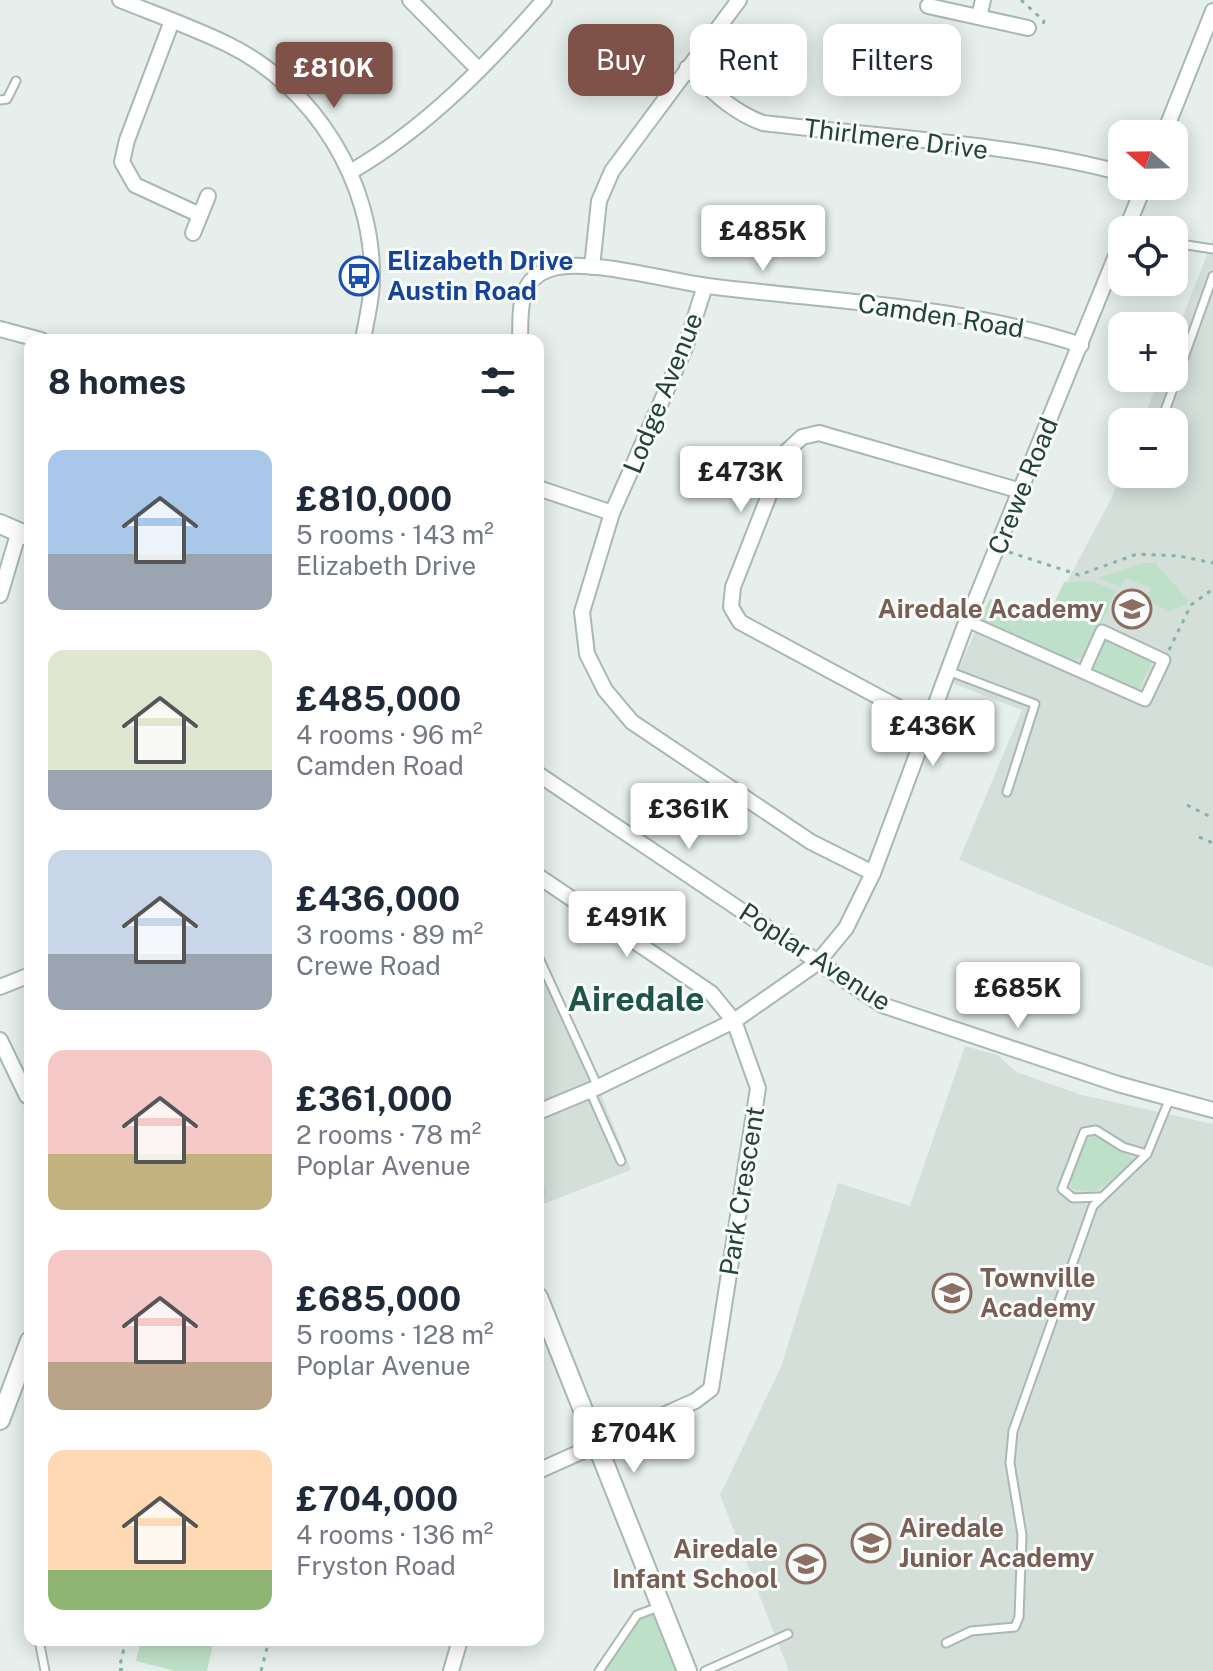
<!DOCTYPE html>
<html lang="en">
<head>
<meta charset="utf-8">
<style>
  :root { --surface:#fff; --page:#f2f2f3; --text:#1f2937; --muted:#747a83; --accent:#7f5249 }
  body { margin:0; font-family:"Public Sans",sans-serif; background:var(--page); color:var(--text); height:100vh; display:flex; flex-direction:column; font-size:30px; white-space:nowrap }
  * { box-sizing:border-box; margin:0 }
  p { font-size:26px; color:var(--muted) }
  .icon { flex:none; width:44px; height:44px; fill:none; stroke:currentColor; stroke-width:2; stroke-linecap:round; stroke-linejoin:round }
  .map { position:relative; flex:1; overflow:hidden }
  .details { position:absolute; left:24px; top:334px; width:520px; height:1312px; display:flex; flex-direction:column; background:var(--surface); border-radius:16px; box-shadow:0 4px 20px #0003 }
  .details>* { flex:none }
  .banner { position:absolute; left:568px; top:24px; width:524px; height:72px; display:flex; gap:16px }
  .needle { width:52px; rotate:290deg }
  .tools { position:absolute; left:1108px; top:120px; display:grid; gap:16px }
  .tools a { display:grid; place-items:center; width:80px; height:80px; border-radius:16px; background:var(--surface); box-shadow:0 4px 20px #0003; font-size:40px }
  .price { position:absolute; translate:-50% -68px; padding:0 18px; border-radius:8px; background:#fff; color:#222; font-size:26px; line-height:52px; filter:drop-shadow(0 2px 4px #0008) }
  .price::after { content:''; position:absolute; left:50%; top:48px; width:24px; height:18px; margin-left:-12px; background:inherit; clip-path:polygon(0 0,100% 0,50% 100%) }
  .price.on { background:var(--accent); color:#fff }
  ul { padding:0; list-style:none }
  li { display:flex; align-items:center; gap:24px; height:200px; padding:0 24px }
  li span { display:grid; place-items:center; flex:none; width:224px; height:160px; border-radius:16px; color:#555 }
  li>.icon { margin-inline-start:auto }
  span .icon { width:96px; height:96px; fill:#fffc; stroke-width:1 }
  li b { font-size:34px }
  h2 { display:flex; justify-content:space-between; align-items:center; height:96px; padding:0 24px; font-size:34px }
  .pill { padding:0 28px; border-radius:16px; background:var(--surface); box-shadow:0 4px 20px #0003; font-size:28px; line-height:72px }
  .pill.on { background:var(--accent); color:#fff }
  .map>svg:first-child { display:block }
  .built { fill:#d4dfda }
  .green { fill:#bfe0c8 }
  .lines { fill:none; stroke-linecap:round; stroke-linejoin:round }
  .service-casing { stroke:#a8b8b2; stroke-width:11 }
  .pedestrian-casing { stroke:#a8b8b2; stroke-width:15 }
  .minor-casing { stroke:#a8b8b2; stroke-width:18 }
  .tertiary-casing { stroke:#a8b8b2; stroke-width:22 }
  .path { stroke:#86b3a5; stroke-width:3; stroke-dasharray:4 6; stroke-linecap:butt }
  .service { stroke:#fff; stroke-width:7 }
  .pedestrian { stroke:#fff; stroke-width:11 }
  .minor { stroke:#fff; stroke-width:14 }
  .tertiary { stroke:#fff; stroke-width:18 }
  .labels { text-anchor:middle; stroke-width:6; stroke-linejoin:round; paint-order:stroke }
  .street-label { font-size:26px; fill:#24423a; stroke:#f7fbf9 }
  .transit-label { font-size:26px; font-weight:bold; fill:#164399; stroke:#f7fbf9; text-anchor:start }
  .education-label { font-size:26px; font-weight:bold; fill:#785e54; stroke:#f7fbf9; text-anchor:end }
  .district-label { font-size:34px; font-weight:bold; fill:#1f5548; stroke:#f7fbf9 }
</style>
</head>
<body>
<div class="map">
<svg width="1213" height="1671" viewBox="0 0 1213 1671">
  <rect width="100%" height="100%" fill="#e6efeb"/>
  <g class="built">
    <polygon points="1213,239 1213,968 959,860 1022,710 952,683 990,599 1045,623 1111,499 1122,472 1174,474 1174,422 1142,422 1159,378 1174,378 1174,339"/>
    <polygon points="538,956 598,1087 631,1170 538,1206"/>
    <polygon points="965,1046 998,1055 1016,1072 1082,1095 1213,1124 1213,1671 789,1671 720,1495 781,1367 838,1183 910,1206"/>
  </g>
  <g class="green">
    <polygon points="1145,563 1155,563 1188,600 1186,605 1170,611 1147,601 1151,588 1125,578 1121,587 1098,578"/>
    <polygon points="1092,581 1116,591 1087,655 1073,660 980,619 990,599 1045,623 1064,582"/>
    <polygon points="1105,640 1152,662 1138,690 1091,668"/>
    <path d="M1096 1135 1136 1161C1117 1174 1095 1202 1071 1187 1070 1172 1079 1139 1096 1135Z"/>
    <polygon points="653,1609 678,1671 599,1671 637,1615"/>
    <polygon points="141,1640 192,1640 213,1645 207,1671 175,1671 136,1661"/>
  </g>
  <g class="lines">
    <defs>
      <g id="service">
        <polyline points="0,100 7,99 16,81"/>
        <polyline points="1174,243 1213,249"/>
        <polyline points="1161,422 1213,276"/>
        <polyline points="948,671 1035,704 1007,792"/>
        <polyline points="538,956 598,1087"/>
        <polyline points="590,1091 621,1161"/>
        <polyline points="538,1191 539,1192"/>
        <polyline points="1100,1197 1073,1198 1062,1189 1084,1132 1096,1130 1123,1147 1147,1154"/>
        <polyline points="39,1640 45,1671"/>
        <polyline points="946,1643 971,1631 1015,1627 1019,1617 1022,1535 1010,1463 1013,1431 1093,1206 1147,1154 1170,1098"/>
        <polyline points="599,1671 637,1615 661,1606"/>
        <polyline points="705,1671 788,1634"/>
      </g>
      <polyline id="pedestrian" points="967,621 1145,700 1164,660 1102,631 1084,671"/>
      <g id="minor">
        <path d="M120 0C155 14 192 27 227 44 314 86 374 182 372 280 372 299 366 321 363 340"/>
        <polyline points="410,0 478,69"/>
        <polyline points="928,6 1028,28"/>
        <polyline points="979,17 983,0"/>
        <polyline points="172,21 127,140 122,162 135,185 200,215"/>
        <path d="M687 68C711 90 732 112 763 123 877 137 1012 143 1122 173"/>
        <polyline points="1164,134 1213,11"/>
        <path d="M352 171C426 128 488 64 544 0"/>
        <polyline points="1126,230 1144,186"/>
        <polyline points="193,233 208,196"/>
        <polyline points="592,267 599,201 612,171 739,0"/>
        <polyline points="705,286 685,348 612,513 582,612 587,654 605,690 632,722 811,842 873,873"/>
        <polyline points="0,329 41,340"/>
        <path d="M520 340C521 310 517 280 550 269 586 257 668 281 708 286 834 302 959 305 1081 345"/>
        <polyline points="538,488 612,513"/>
        <polyline points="0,595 19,531"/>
        <polyline points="929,724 740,622 731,607 733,587 786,452 802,437 819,433 1021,491"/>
        <polyline points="538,774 882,1005 1118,1084 1213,1110"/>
        <polyline points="538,876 711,993 734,1021 758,1088 711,1389 695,1401 538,1471"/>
        <polyline points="0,987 30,975"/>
        <polyline points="0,1040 27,1096"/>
        <polyline points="538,1112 598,1087 734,1021 817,963 846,928 873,873 964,628 1122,241"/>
        <polyline points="451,1671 460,1640"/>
      </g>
      <g id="tertiary">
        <polyline points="0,524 30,537"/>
        <polyline points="538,1297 687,1671"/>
        <polyline points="0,1420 30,1341"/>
      </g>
    </defs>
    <use href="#service" class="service-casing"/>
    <use href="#pedestrian" class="pedestrian-casing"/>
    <use href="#minor" class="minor-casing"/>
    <use href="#tertiary" class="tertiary-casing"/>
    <g class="path">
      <polyline points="1021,0 1044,21 1043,25"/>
      <polyline points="1009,552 1079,575 1137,554 1179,556 1213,563"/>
      <polyline points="1169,650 1191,605 1213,589"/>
      <polyline points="1187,805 1213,818"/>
      <polyline points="1199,837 1213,843"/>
      <polyline points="126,1640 119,1669 127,1671"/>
      <polyline points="261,1671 269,1640"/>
    </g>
    <use href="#service" class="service"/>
    <use href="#pedestrian" class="pedestrian"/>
    <use href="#minor" class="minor"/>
    <use href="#tertiary" class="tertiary"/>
  </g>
  <defs>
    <symbol id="bus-ring" viewBox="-11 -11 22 22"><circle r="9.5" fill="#f7fbf9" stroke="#1a4fb4" stroke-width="1.5"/><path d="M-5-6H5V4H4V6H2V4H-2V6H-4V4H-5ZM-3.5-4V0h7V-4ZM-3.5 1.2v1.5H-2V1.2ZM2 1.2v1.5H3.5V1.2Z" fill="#1a4fb4"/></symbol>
    <symbol id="school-ring" viewBox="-11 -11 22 22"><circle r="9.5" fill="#f7fbf9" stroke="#8d6e63" stroke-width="1.5"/><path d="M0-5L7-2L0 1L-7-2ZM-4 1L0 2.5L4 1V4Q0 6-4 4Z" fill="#8d6e63"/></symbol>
  </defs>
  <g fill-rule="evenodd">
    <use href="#bus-ring" x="337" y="254" width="44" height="44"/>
    <use href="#school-ring" x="1110" y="587" width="44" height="44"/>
    <use href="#school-ring" x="930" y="1271" width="44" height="44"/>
    <use href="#school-ring" x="849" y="1521" width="44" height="44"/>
    <use href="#school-ring" x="784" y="1542" width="44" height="44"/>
  </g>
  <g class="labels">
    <g class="street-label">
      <text transform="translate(896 139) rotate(7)" y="9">Thirlmere Drive</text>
      <text transform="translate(941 316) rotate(9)" y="9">Camden Road</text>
      <text transform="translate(663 393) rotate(-68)" y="9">Lodge Avenue</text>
      <text transform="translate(1023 486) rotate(-68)" y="9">Crewe Road</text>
      <text transform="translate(815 957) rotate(33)" y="9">Poplar Avenue</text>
      <text transform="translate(742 1191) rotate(-81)" y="9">Park Crescent</text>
    </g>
    <g class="transit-label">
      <text x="387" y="270">Elizabeth Drive<tspan x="387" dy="30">Austin Road</tspan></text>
    </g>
    <g class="education-label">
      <text x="1104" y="618">Airedale Academy</text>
      <text x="980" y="1287" text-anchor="start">Townville<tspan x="980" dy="30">Academy</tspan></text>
      <text x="899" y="1537" text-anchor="start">Airedale<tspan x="899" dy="30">Junior Academy</tspan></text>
      <text x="778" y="1558">Airedale<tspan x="778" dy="30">Infant School</tspan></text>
    </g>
    <g class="district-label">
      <text x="636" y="1011">Airedale</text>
    </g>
  </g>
</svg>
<div class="tools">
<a><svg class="needle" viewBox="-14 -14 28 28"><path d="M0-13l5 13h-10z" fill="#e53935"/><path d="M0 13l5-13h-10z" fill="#747a83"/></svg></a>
<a><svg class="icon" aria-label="locate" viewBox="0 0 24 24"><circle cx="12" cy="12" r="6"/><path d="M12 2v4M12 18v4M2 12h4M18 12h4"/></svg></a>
<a>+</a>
<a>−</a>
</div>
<b class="price on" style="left:334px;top:110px">£810K</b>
<b class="price" style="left:763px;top:273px">£485K</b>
<b class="price" style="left:741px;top:514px">£473K</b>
<b class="price" style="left:933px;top:768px">£436K</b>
<b class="price" style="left:689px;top:851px">£361K</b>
<b class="price" style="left:627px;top:959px">£491K</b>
<b class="price" style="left:1018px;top:1030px">£685K</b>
<b class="price" style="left:634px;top:1475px">£704K</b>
<div class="banner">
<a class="pill on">Buy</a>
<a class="pill">Rent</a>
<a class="pill">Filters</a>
</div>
<section class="details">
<h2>8 homes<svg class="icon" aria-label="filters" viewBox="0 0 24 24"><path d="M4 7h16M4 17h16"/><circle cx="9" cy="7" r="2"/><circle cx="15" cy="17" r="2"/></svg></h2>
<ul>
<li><span style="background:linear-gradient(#a9c7e8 65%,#9aa5b1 0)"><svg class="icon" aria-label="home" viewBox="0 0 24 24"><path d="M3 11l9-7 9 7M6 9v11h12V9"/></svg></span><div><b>£810,000</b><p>5 rooms · 143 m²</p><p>Elizabeth Drive</p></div></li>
<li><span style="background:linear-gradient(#dfe7d0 75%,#9aa5b1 0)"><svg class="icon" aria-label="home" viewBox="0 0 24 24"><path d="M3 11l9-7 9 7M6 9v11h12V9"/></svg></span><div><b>£485,000</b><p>4 rooms · 96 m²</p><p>Camden Road</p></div></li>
<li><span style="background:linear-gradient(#c9d6e8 65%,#9aa5b1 0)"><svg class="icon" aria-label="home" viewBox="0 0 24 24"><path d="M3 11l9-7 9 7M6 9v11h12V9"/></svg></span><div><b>£436,000</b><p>3 rooms · 89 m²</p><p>Crewe Road</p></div></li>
<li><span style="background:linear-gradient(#f6c9c9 65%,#c2b280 0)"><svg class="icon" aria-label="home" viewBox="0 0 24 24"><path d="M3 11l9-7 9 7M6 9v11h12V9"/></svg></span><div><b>£361,000</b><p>2 rooms · 78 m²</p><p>Poplar Avenue</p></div></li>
<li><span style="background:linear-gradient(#f6c9c9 70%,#b9a48a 0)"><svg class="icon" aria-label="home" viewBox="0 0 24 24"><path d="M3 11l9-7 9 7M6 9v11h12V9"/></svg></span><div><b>£685,000</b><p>5 rooms · 128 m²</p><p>Poplar Avenue</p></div></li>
<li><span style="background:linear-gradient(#ffd9b3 75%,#8fb573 0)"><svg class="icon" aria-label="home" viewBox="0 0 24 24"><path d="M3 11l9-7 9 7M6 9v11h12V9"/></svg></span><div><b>£704,000</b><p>4 rooms · 136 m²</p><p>Fryston Road</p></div></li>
</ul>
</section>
</div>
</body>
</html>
